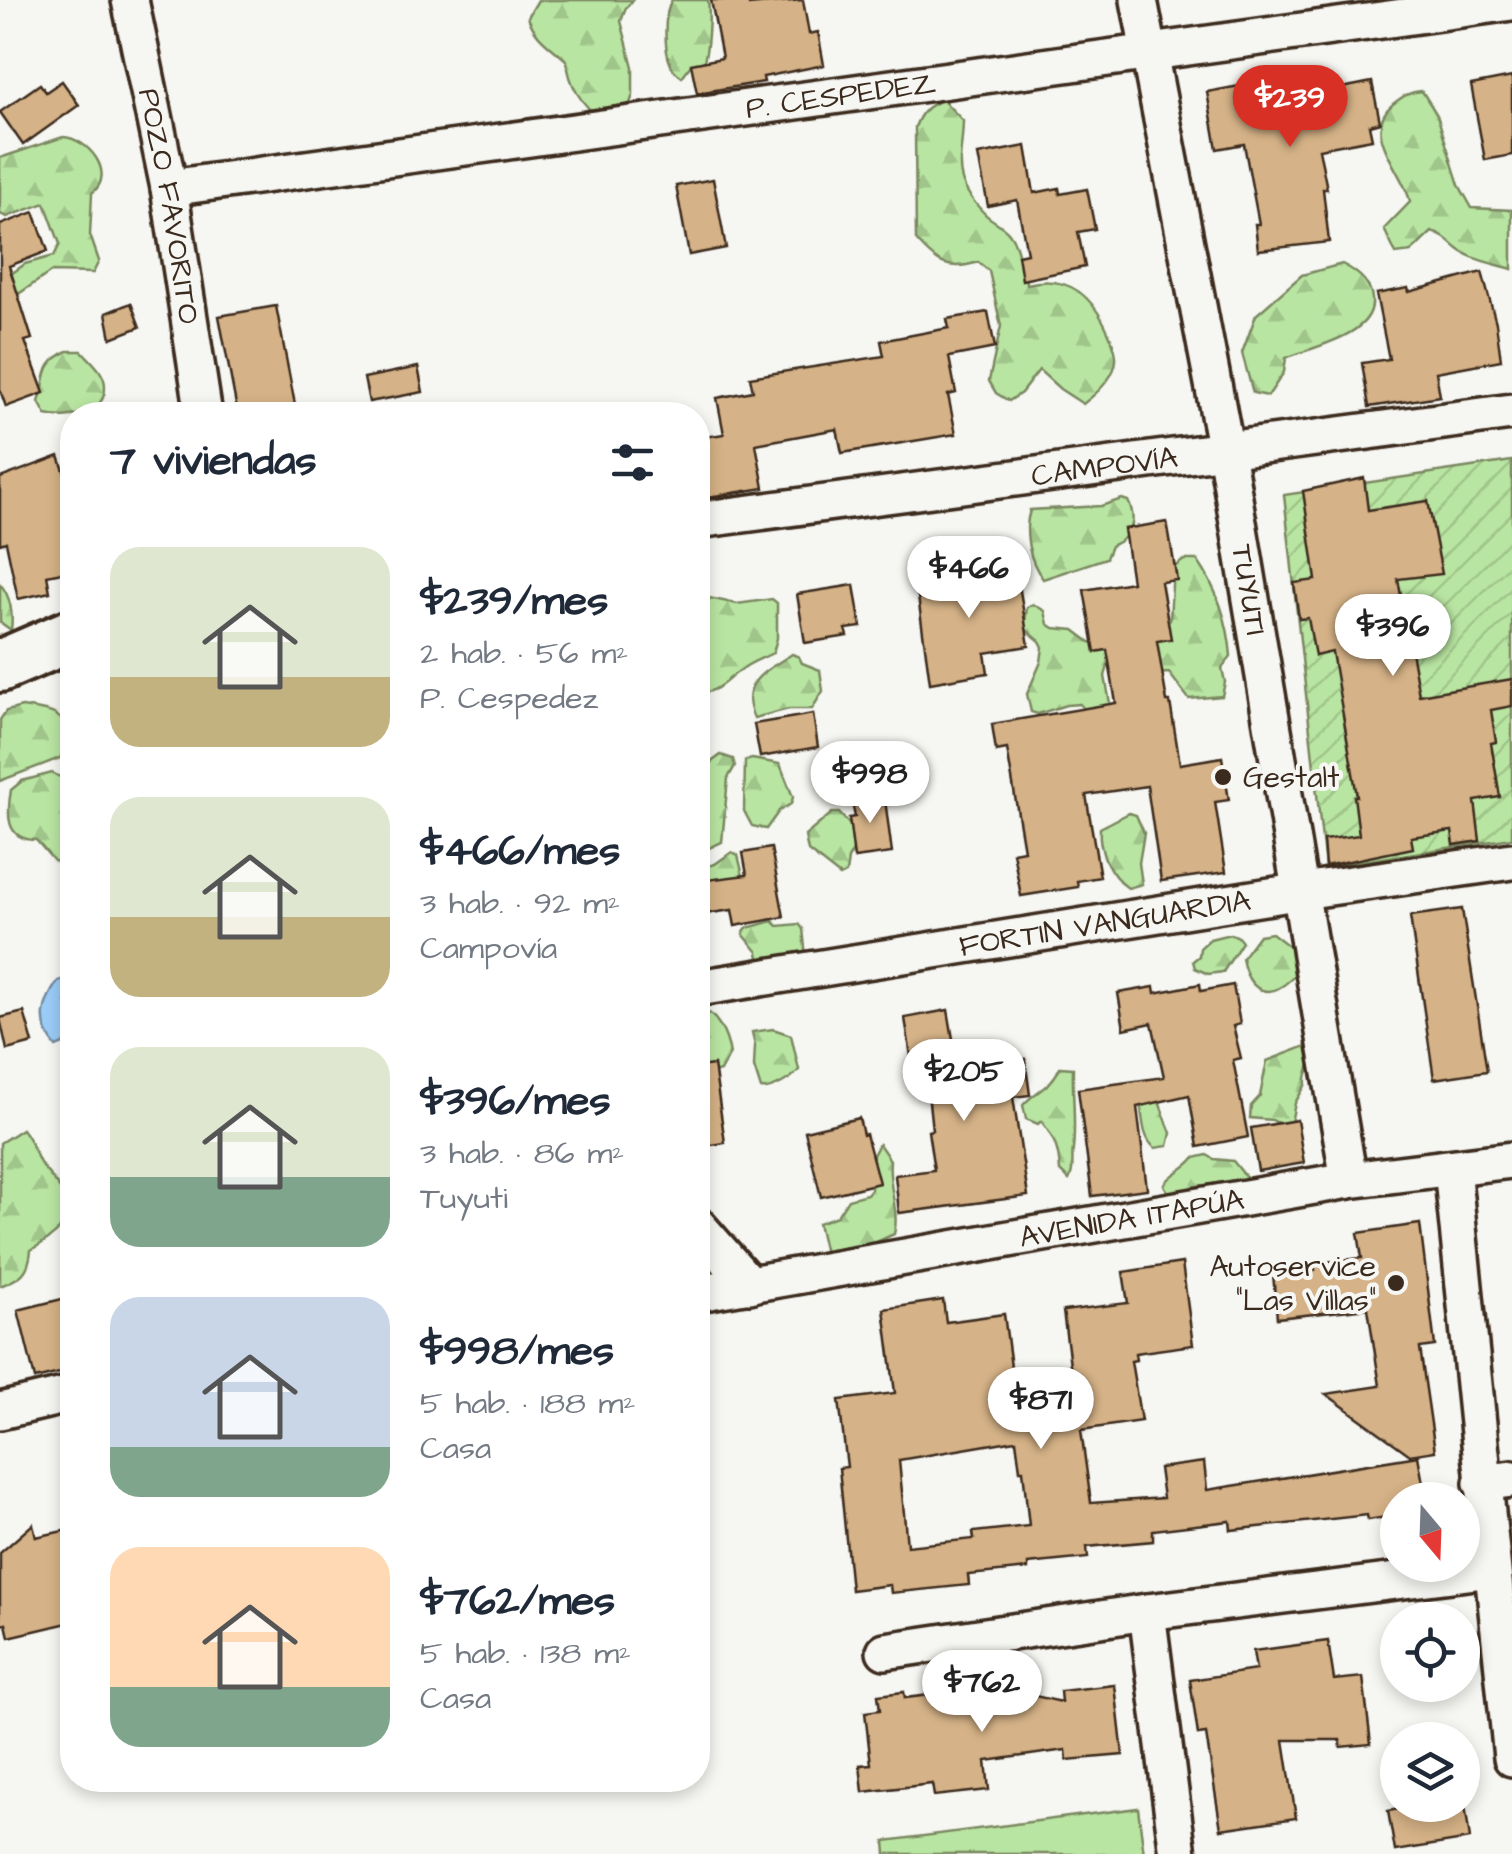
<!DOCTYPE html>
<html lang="es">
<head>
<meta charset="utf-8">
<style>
  :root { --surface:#fff; --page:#f6f6f7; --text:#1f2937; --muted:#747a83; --accent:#d93025 }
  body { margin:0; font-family:"Architects Daughter",sans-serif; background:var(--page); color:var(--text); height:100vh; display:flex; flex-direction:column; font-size:38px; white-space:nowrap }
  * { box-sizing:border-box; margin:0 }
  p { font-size:32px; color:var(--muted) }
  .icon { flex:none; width:55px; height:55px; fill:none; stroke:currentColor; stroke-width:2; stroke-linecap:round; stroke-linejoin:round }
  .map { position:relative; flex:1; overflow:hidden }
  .panel { position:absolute; left:60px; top:402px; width:650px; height:1390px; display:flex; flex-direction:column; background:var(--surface); border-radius:40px; box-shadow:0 5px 15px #0003 }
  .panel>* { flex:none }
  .needle { width:65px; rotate:161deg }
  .tools { position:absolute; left:1380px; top:1482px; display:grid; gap:20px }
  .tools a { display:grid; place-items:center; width:100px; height:100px; border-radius:50%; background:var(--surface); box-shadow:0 5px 15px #0003; font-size:50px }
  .price { position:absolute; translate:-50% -85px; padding:0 22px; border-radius:35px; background:#fff; color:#222; font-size:32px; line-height:65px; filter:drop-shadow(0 2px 5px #0008) }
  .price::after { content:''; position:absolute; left:50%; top:60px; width:30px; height:22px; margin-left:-15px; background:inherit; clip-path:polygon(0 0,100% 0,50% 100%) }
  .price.active { background:var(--accent); color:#fff }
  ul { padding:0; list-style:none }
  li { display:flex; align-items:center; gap:30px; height:250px; padding:0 50px }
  li span { display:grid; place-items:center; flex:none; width:280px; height:200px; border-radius:30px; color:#555 }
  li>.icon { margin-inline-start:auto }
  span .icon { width:120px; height:120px; fill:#fffc; stroke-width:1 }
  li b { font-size:42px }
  h2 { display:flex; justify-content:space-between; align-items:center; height:120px; padding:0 50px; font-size:42px }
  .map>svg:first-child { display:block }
  .forest { fill:url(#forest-firs); stroke:#7a8860; stroke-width:2.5 }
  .garden { fill:url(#garden-furrows); stroke:#7a8860; stroke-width:2.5 }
  .pitch { fill:#b9e5a2; stroke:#7a8860; stroke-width:2.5 }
  .water { fill:#9accf7; stroke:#748ba0; stroke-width:2.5 }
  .building { fill:#d5b287; stroke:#3b2a1e; stroke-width:2.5; fill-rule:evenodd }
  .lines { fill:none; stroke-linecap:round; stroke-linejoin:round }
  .street-casing { stroke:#3b2a1e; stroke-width:42 }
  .secondary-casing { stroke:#3b2a1e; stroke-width:58 }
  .street { stroke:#f6f6f2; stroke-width:35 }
  .secondary { stroke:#f6f6f2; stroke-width:50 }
  .poi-dot { fill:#3b2a1e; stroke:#f6f6f2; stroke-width:4 }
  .labels { text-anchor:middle; stroke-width:8; stroke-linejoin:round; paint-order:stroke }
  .street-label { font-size:30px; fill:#3b2a1e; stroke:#f6f6f2 }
  .poi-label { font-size:30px; fill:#3b2a1e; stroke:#f6f6f2; text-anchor:start }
</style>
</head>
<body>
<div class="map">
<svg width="1512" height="1854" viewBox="0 0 1512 1854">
  <defs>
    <pattern id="forest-firs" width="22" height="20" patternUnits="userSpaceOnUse" patternTransform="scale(2.5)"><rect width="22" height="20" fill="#b9e5a2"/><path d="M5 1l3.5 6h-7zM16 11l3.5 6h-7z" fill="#a0c58b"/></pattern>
    <pattern id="garden-furrows" width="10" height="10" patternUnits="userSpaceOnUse" patternTransform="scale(2.5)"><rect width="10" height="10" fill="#b9e5a2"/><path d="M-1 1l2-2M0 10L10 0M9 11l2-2" fill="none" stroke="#a0c58b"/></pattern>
  </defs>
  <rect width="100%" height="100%" fill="#f6f6f2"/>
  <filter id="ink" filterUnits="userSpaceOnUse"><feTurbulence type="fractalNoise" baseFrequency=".01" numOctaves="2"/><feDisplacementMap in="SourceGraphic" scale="20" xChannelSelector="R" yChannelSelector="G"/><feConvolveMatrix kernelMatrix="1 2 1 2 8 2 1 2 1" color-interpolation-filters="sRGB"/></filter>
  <g filter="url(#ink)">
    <g class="forest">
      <path d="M538 0H633L626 8 621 21 633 67V95L628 109 602 120C582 105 569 86 567 61 550 45 536 39 528 17Z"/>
      <path d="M672 0H708C710 13 708 52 703 63L690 66 682 77C678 74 672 69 671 65 664 50 663 14 672 0Z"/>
      <path d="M1422 91 1437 115 1459 185 1472 208 1512 210V269C1495 264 1472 260 1458 249 1448 241 1445 236 1432 232L1411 252 1396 254 1384 229 1410 202C1405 173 1359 132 1393 104 1403 96 1409 92 1422 91Z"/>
      <path d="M943 100 963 121C962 164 949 177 985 214 992 221 1003 225 1009 233 1020 247 1019 268 1027 284 1063 275 1087 290 1104 323 1109 333 1117 349 1116 360 1115 377 1096 394 1083 404L1060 389 1039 370 1021 393 1009 401 996 393 989 381 1001 326 989 271 978 262C948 272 936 263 916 240L915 127C921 112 927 105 943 100Z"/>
      <path d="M63 137C88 138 117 174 92 193L90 235 99 261 93 273 51 272 14 297 0 282 25 264 54 256 60 244 45 203 7 217 0 214V158Z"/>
      <path d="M1342 264C1356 271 1371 282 1372 299 1376 335 1312 347 1286 358L1284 372 1268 396 1253 393 1242 353 1256 315 1302 275Z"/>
      <path d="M68 351H82C90 360 105 372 105 386 106 415 66 420 46 415L39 402C48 376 40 364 68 351Z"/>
      <path d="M1122 499 1128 501C1138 521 1132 537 1111 546L1106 558 1043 579C1029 561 1023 532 1030 510L1101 506Z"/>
      <path d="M1184 560H1197C1218 590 1228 620 1231 656L1222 668 1225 682 1222 696 1189 699 1169 673 1155 674 1157 625 1170 620 1173 568Z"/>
      <path d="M0 584C11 596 13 615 11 630L0 622Z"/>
      <path d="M709 598 737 604 772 599 777 603V638L773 653C763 658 751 662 742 669 725 680 719 693 698 693V609Z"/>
      <polygon points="1033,604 1045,611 1048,624 1054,628 1074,630 1090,642 1104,645 1111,656 1105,676 1111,709 1092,720 1080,704 1066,705 1038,714 1031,712 1027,694 1041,662 1043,647 1040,641 1024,628 1027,608"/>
      <path d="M792 654 799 657 802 663 820 670 823 691 812 709H789L754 718C737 682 768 670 792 654Z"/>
      <path d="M22 707C47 711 63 710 71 737L60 758 0 781V720L6 711Z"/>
      <polygon points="721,755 733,759 735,766 728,778 722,842 709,848 698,838 698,772"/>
      <polygon points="752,759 780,764 793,797 791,804 779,811 766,829 752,826 744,811 745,761"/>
      <path d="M52 773 72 783V856L60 863 54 861 36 840C5 840 7 813 11 790L22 781Z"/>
      <polygon points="832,813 839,813 849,824 856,826 859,840 848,859 846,873 840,876 808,851 805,836"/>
      <path d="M1129 813 1136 815 1144 833 1139 863 1142 884 1128 888C1109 875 1098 850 1100 828Z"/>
      <polygon points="732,852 738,855 743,876 721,904 698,895 700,868 715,864"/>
      <polygon points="773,921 778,926 799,924 803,929 806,957 772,966 759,958 758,952 743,934 747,928"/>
      <path d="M1272 933 1294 950V976C1268 1003 1248 991 1242 958L1259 935Z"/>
      <polygon points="1230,934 1237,936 1242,942 1223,972 1208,974 1195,968 1193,961 1199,956 1200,948 1210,939"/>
      <path d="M698 1008C717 1012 727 1036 730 1054L720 1071 698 1078Z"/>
      <path d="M773 1029 791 1035 799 1070C792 1078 772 1091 761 1089L754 1067 755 1046 752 1032Z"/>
      <path d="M1306 1046 1312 1049C1315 1062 1304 1072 1306 1084L1295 1103 1291 1123 1284 1126 1272 1120 1250 1118 1251 1106 1260 1096 1267 1061Z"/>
      <path d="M1060 1067 1073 1068C1072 1096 1076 1121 1073 1149 1071 1160 1075 1170 1069 1180L1060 1171C1059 1150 1054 1137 1041 1121L1038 1124 1026 1119 1023 1105C1036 1090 1052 1087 1060 1067Z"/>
      <path d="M1153 1086 1171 1133 1168 1146 1155 1148C1142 1138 1143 1118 1140 1102Z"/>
      <path d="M22 1129C31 1140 34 1151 40 1163 47 1174 59 1184 64 1196 75 1224 52 1238 31 1250 29 1273 21 1278 0 1286V1143Z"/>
      <path d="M879 1144 890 1160C887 1185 900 1210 894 1234L874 1243 855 1264 827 1262 818 1223 837 1216 848 1199 867 1194 871 1189 873 1155Z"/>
      <path d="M1207 1155 1214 1159 1233 1161 1246 1177 1250 1199 1168 1192 1164 1185C1170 1174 1186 1169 1194 1158Z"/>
    </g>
    <polygon class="garden" points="1512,461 1512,838 1325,867 1284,495"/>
    <polygon class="pitch" points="1138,1808 1144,1854 886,1854 885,1841"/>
    <path class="water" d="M72 976V995L66 1002C72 1015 75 1026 71 1041L56 1047C37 1024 42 1004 58 981Z"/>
    <g class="building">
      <polygon points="711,0 748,0 749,5 803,0 809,34 818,32 824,65 763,77 764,82 697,93 691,64 722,58"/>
      <polygon points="1288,77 1292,98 1372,82 1380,122 1369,125 1372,139 1319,149 1327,189 1323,189 1329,242 1258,250 1255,224 1259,224 1244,144 1217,149 1207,92"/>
      <polygon points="1512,77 1512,155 1485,160 1471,85"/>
      <polygon points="62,81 79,105 23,145 0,112 40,84 46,92"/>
      <polygon points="1026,146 1034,193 1059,188 1060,194 1087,189 1095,229 1078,232 1085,267 1022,280 1018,255 1027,253 1017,200 988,206 978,155"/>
      <polygon points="713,179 726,248 689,255 676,186"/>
      <polygon points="34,212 48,251 9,266 32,339 25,341 44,393 6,407 0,390 0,225"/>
      <polygon points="1482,272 1496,323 1501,360 1436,372 1440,396 1369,407 1362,363 1389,359 1376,294 1408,288 1409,292"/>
      <polygon points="131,303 140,327 111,338 106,313"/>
      <polygon points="276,306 297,415 238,415 219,316"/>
      <polygon points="988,312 995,348 949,357 956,393 948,395 956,434 842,453 837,429 756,444 764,488 702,498 698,477 698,438 724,434 717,398 753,391 750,377 884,356 881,341 949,328 947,319"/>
      <polygon points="418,367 423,392 369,402 364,378"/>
      <polygon points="59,456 72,494 72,570 47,575 50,592 18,599 6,542 0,544 0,478"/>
      <polygon points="1364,478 1368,510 1428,501 1442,574 1398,579 1419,695 1512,679 1512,706 1491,710 1496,742 1491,743 1500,797 1475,801 1480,841 1454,845 1452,831 1411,837 1413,848 1325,866 1323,840 1359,835 1354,796 1357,796 1332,652 1315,656 1308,618 1299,619 1294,583 1316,580 1303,491"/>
      <polygon points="1167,522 1177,580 1161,582 1171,639 1157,641 1167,702 1170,702 1180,764 1222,757 1229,800 1215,802 1226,872 1161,881 1147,786 1086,795 1100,877 1077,881 1078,887 1021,896 1013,852 1024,850 1007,749 996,751 992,724 1116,703 1107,650 1095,652 1084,590 1132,582 1124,529"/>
      <polygon points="970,567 972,580 1017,572 1029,646 985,653 988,673 930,683 916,582 932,580 930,573"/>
      <polygon points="854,585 861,627 846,629 848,636 805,643 797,594"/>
      <polygon points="813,714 818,747 760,757 754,724"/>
      <polygon points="884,792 892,853 854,858 849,818 855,817 851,797"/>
      <polygon points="771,848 784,917 735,926 732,910 698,915 698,881 747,875 743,853"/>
      <polygon points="1462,909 1487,1071 1434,1079 1410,916"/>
      <polygon points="1200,984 1201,991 1233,985 1240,1024 1233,1026 1241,1058 1233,1060 1248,1137 1198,1147 1189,1095 1137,1107 1147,1189 1092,1196 1078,1089 1164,1077 1152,1023 1124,1029 1118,993 1154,987 1155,993"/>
      <polygon points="948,1010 958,1068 1025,1059 1030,1095 1013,1097 1028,1196 899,1213 895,1175 934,1170 928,1131 932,1130 926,1074 914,1076 905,1018"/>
      <polygon points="24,1012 33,1043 7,1050 0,1018"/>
      <polygon points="714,1065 725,1143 698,1147 698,1067"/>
      <polygon points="859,1118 863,1135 866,1134 879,1183 821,1197 805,1131"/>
      <polygon points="1297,1120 1304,1163 1258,1171 1251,1128"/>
      <polygon points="1420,1224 1435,1346 1420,1348 1435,1451 1410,1455 1326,1394 1380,1386 1368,1308 1277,1318 1273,1274 1315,1270 1314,1263 1362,1258 1358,1233"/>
      <path d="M1182 1263 1193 1345 1135 1353 1136 1360 1131 1361 1141 1421 1081 1430 1091 1503 1163 1498 1159 1468 1204 1462 1207 1490 1418 1456 1426 1500H1398V1515L1368 1520 1367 1515 1231 1530 1230 1521 1153 1530V1541L1087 1547 1088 1558 1028 1564V1569L968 1575 969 1585 891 1593 890 1585 851 1590 839 1468 847 1467 839 1400 895 1393 884 1309 943 1300 946 1322 1004 1314 1017 1412 1075 1403 1063 1311 1128 1303 1123 1272ZM1016 1440 1020 1470H1023L1029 1526 973 1532 974 1539 907 1546 899 1460Z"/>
      <polygon points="66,1298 72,1327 72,1370 35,1379 18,1310"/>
      <polygon points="33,1524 36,1537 72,1529 72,1622 9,1637 6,1624 0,1625 0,1553"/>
      <polygon points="1328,1641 1334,1680 1363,1677 1371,1744 1341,1747 1340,1740 1284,1740 1296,1818 1221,1829 1206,1734 1198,1735 1190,1680 1256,1670 1253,1651"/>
      <polygon points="1115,1685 1123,1755 1067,1760 1066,1750 986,1761 989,1790 934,1796 932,1784 863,1792 860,1765 871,1764 865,1712 880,1710 878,1695 904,1692 905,1698 996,1687 1061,1702 1060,1691"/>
      <polygon points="1421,1805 1465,1805 1470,1839 1395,1851 1388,1811"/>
    </g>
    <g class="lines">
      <defs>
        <g id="street">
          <path id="s1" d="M130 0 169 188 204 415"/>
          <path id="s2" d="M1139 0 1226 451 1349 1180"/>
          <path id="s3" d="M169 188 1512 2"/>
          <path id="s4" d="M698 520 1512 412"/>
          <path id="s5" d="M698 988 1302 891 1512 861"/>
          <polyline points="1452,1168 1512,1758"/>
          <polyline points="698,1226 750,1285"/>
          <path id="s6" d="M698 1293 1349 1180 1512 1160"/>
          <polyline points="0,1411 72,1394"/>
          <polyline points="1482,1483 1512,1479"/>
          <polyline points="1147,1612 1178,1854"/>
          <polyline points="885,1651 1147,1612 1492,1569"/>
        </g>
        <polyline id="secondary" points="0,666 72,635"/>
      </defs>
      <use href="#street" class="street-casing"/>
      <use href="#secondary" class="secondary-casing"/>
      <use href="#street" class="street"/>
      <use href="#secondary" class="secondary"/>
    </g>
  </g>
  <g class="poi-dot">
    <circle cx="1223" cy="777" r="10"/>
    <circle cx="1396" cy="1283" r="10"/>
  </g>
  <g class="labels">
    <g class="street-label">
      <text dy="10" stroke="none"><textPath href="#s3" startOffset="678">P. CESPEDEZ</textPath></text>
      <text dy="10" stroke="none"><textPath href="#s1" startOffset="210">POZO FAVORITO</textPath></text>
      <text dy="10" stroke="none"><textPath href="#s4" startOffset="410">CAMPOVÍA</textPath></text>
      <text dy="10" stroke="none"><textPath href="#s2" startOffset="600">TUYUTI</textPath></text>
      <text dy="10" stroke="none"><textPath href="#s5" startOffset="412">FORTIN VANGUARDIA</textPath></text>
      <text dy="10" stroke="none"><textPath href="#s6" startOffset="440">AVENIDA ITAPÚA</textPath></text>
    </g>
    <g class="poi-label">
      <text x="1243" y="787">Gestalt</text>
      <text x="1376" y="1276" text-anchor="end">Autoservice<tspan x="1376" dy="34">"Las Villas"</tspan></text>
    </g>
  </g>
</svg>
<div class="tools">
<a><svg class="needle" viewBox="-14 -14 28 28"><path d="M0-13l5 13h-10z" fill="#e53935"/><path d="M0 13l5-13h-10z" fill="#747a83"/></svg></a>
<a><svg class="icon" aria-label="locate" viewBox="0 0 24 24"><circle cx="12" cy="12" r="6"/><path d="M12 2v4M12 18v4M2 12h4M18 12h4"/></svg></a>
<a><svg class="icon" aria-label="layers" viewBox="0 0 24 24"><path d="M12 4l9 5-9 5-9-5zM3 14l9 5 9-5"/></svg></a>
</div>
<b class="price active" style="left:1290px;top:150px">$239</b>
<b class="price" style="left:969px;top:621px">$466</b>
<b class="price" style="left:1393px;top:679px">$396</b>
<b class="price" style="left:870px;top:826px">$998</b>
<b class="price" style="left:964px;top:1124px">$205</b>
<b class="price" style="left:1041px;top:1452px">$871</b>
<b class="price" style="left:982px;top:1735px">$762</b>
<section class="panel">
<h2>7 viviendas<svg class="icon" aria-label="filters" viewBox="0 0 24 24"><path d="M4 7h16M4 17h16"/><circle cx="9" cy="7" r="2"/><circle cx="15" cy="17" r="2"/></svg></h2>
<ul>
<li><span style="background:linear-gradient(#dfe7d0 65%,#c2b280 0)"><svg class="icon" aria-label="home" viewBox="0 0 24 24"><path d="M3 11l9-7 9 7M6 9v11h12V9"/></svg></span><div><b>$239/mes</b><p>2 hab. · 56 m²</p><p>P. Cespedez</p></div></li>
<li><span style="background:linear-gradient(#dfe7d0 60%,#c2b280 0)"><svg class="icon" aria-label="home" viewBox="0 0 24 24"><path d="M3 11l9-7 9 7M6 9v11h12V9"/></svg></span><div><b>$466/mes</b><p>3 hab. · 92 m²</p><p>Campovía</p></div></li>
<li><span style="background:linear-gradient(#dfe7d0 65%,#7fa58c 0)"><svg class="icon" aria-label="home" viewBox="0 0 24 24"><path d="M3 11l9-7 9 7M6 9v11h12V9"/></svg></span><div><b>$396/mes</b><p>3 hab. · 86 m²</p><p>Tuyuti</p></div></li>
<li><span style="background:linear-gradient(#c9d6e8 75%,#7fa58c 0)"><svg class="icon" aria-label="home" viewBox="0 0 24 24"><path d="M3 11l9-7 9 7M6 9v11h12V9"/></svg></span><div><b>$998/mes</b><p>5 hab. · 188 m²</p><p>Casa</p></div></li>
<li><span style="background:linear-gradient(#ffd9b3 70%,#7fa58c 0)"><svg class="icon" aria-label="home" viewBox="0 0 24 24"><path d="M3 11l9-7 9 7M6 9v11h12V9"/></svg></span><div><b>$762/mes</b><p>5 hab. · 138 m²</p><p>Casa</p></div></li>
</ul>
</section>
</div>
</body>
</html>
